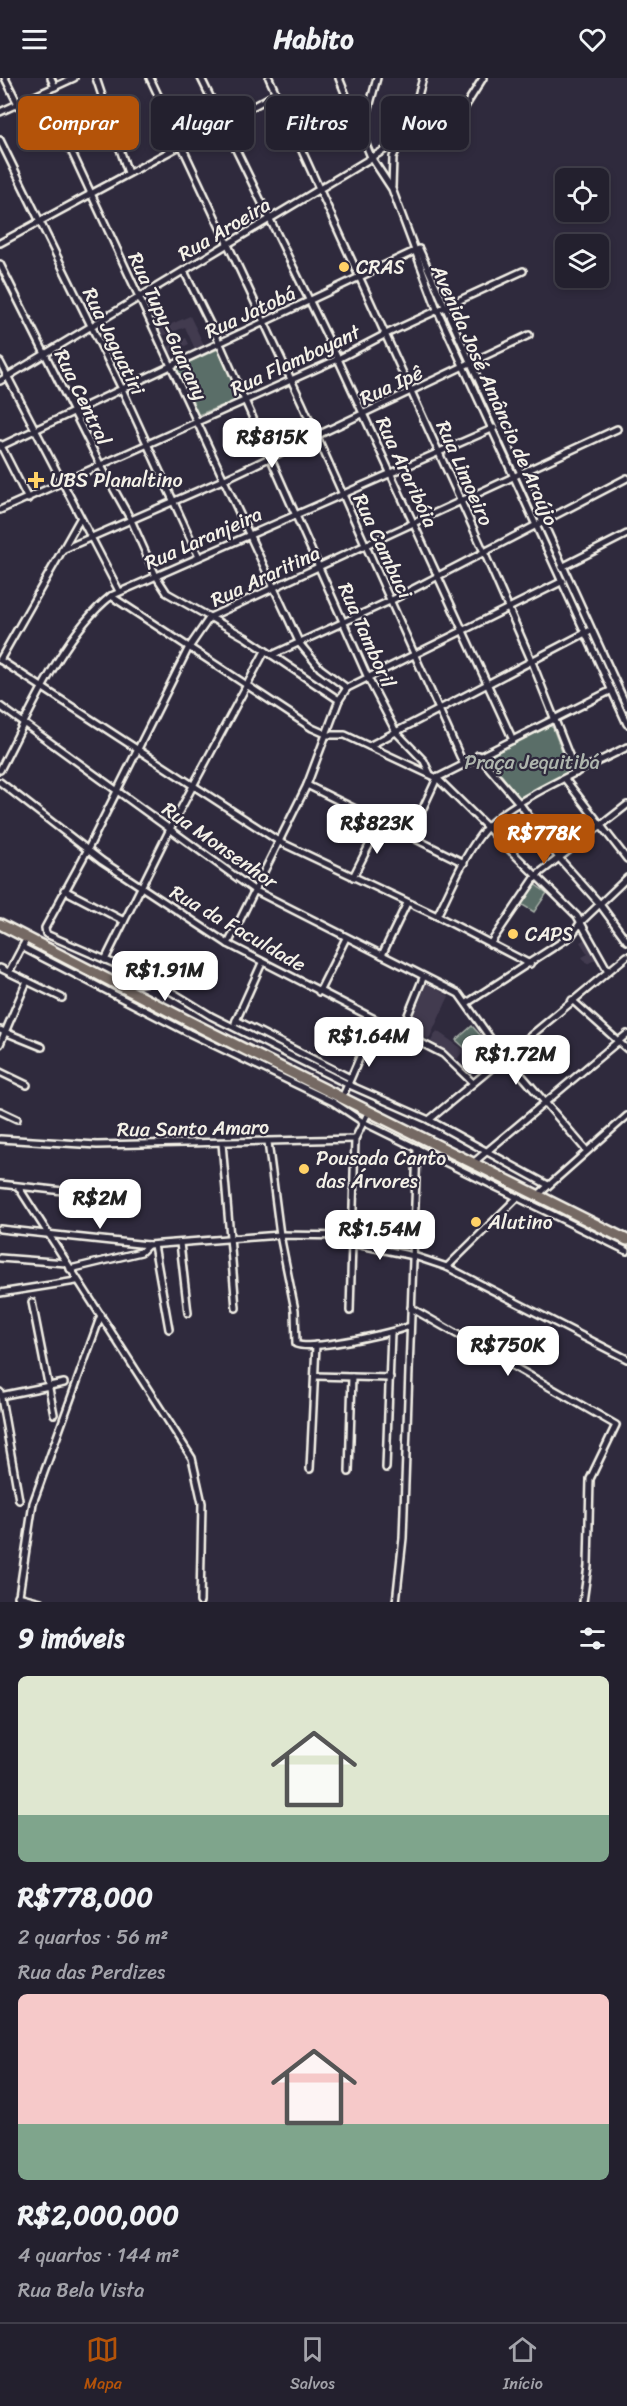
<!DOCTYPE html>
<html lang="pt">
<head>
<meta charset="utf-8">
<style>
  :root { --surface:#23202e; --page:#2b2836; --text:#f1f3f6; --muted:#a3a3aa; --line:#403e4a; --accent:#b45309 }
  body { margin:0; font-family:Sriracha,sans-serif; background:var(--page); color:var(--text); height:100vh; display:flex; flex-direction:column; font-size:22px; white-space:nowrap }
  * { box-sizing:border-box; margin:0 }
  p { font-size:20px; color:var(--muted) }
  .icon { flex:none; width:33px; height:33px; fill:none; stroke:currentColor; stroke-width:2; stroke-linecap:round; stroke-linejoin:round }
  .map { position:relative; height:1524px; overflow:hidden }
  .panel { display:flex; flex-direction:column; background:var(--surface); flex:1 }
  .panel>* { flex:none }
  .guide { position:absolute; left:18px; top:18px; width:591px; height:54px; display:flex; gap:12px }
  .fabs { position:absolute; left:555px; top:90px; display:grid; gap:12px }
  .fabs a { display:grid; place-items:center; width:54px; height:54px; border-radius:9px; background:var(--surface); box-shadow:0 3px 9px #0003,0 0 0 2px var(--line); font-size:30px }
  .price { position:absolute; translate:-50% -51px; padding:0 14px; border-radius:12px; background:#fff; color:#222; font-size:20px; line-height:39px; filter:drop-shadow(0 2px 3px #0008) }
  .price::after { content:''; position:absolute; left:50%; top:36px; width:18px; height:14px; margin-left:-9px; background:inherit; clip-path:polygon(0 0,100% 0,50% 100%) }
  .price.current { background:var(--accent); color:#fff }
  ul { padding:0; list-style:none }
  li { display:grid; align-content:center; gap:12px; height:318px; padding:0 18px }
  li span { display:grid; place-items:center; height:186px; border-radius:9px; color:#555 }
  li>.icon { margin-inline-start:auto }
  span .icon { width:108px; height:108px; fill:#fffc; stroke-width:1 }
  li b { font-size:26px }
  h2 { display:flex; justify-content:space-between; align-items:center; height:72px; padding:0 18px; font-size:26px }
  .chip { padding:0 21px; border-radius:9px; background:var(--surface); box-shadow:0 3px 9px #0003,0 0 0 2px var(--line); font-size:21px; line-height:54px }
  .chip.current { background:var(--accent); color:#fff }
  header { display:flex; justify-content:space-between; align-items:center; height:78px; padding:0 18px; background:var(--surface); font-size:27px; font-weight:700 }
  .tab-bar { display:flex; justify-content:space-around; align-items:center; height:84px; border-top:2px solid var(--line); background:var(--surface); font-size:16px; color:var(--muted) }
  .tab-bar a { display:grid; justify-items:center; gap:3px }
  .tab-bar .current { color:var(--accent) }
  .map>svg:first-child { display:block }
  .built { fill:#423b50 }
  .green { fill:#5a6e67; stroke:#a7b0a8; stroke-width:1.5 }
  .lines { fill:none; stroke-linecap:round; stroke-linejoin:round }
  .minor-casing { stroke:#f4f1e8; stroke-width:10 }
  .trunk-casing { stroke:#f4f1e8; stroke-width:14 }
  .minor { stroke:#2f2a3d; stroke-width:5 }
  .trunk { stroke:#756964; stroke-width:9 }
  .poi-dot { fill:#ffd166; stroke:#2f2a3d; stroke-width:2 }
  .labels { text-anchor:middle; stroke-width:4.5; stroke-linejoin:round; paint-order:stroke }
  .street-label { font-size:20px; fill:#f4f1e8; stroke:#2f2a3d }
  .poi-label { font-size:20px; fill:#f4f1e8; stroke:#2f2a3d; text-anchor:start }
  .park-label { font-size:20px; fill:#afb6ae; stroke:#2f2a3d }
</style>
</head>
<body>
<header><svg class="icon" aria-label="menu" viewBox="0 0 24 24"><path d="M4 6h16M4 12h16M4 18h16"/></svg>Habito<svg class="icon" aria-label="heart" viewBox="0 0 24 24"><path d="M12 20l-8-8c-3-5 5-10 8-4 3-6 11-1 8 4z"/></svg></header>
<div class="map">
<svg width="627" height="1524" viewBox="0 0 627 1524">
  <rect width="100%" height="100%" fill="#2f2a3d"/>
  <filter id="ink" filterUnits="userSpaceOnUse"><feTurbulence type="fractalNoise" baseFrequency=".0167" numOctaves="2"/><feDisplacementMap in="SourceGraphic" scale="12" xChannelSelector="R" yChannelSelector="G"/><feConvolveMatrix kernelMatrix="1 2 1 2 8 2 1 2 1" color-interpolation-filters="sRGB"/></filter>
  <g filter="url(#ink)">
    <g class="built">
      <polygon points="190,238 204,267 195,271 185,249 163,258 160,251"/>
      <polygon points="186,260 189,266 170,275 167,269"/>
      <polygon points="587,860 598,880 587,886 582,879 588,876 580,864"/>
      <polygon points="427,905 449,918 429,961 407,953"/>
      <polygon points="437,953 464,972 457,981 431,963"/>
    </g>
    <g class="green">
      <polygon points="218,271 240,321 198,337 176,290"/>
      <polygon points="547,646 553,650 570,694 523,720 519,719 486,678"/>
      <polygon points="534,806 547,815 534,834 521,826"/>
      <polygon points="472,948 481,958 466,971 456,962"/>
    </g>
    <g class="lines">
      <defs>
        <g id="minor">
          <polyline points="5,0 18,26"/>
          <polyline points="51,0 55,9"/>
          <polyline points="96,0 128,95"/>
          <polyline points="150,0 302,325 463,685"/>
          <polyline points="201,0 338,281 513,662"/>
          <polyline points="269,0 484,474 532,584 576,695"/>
          <polyline points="339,0 371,79 392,111 437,231 464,290 627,646"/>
          <polyline points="44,14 300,566 320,590 347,610"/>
          <polyline points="0,34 74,0"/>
          <polyline points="408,54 458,40 483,0"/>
          <polyline points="361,59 377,0"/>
          <polyline points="0,62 122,311 199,479"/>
          <polyline points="392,109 393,79 401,62 408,54 423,0"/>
          <polyline points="0,165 276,16"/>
          <polyline points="0,186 101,388 131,442 156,498 167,515 245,559 339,622"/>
          <polyline points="184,193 220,266 368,600 396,654 424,683 430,696"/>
          <polyline points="0,284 119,513"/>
          <polyline points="0,303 401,62"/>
          <polyline points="0,366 28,421"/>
          <polyline points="1,368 419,171 627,629"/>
          <polyline points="0,432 338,281 386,256 523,193"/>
          <polyline points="62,472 225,401 529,257"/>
          <polyline points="562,489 627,456"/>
          <polyline points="111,518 312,650 328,657 345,657 437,700 577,838 608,893"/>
          <polyline points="272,577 392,522 627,400"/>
          <polyline points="0,582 280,764 437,838 530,886"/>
          <polyline points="0,582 80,441"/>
          <polyline points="347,610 563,503"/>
          <polyline points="0,628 254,812 459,916 493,964 587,1073"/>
          <polyline points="369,668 589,553"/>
          <polyline points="478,677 520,726 559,780 599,825 627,863"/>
          <path d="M0 692C29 637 62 557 111 518L494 350"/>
          <polyline points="565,701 627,781"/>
          <polyline points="0,704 102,783 228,866 443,976 472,1004"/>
          <polyline points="307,707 464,785"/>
          <polyline points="410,758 437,700 612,612"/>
          <polyline points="353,799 381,744"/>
          <polyline points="64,812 124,843"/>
          <path d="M437 838C452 809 465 774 487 749 510 723 593 687 627 669"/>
          <polyline points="228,866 307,707 339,622 347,610"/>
          <polyline points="490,866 537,797 627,727"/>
          <polyline points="22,869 189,955 333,1024 363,1044 627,1173"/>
          <polyline points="382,877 407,825"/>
          <polyline points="105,882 170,751 265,573"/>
          <polyline points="0,890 62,920"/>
          <polyline points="9,894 27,860"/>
          <polyline points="124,908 153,903"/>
          <polyline points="319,914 346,860"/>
          <polyline points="572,922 627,971"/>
          <polyline points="467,925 571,858 581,844 627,800"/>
          <polyline points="236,942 350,1000"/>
          <polyline points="235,945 262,885"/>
          <polyline points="0,952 42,969"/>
          <polyline points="401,954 423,900"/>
          <polyline points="0,966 27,903"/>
          <polyline points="0,994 27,1007"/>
          <polyline points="342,1020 376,942"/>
          <polyline points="0,1033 17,1041"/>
          <polyline points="429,1042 627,878"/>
          <polyline points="0,1061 97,1067 355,1061 369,1033"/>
          <path d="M268 1064 280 1157 295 1232 296 1266C313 1273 390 1255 410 1248"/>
          <polyline points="222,1065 236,1230"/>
          <polyline points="473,1085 627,956"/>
          <polyline points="0,1106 117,1119"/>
          <polyline points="548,1107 429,1042 347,1006 211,938 154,903 46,856 45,850 88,771 188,571 210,539 617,351"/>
          <polyline points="19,1110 192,1380 202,1425 200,1524"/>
          <polyline points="538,1117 627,1038"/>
          <polyline points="0,1151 148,1167 280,1157 351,1158"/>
          <polyline points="180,1165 188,1235"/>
          <polyline points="351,1165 414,1178 447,1189 627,1281"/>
          <polyline points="154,1167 169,1251"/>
          <polyline points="0,1180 66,1185"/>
          <polyline points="447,1189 518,1119"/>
          <polyline points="70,1191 141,1174 148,1167"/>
          <polyline points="0,1215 76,1203"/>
          <polyline points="32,1224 54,1336"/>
          <polyline points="411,1230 616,1347 590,1401 588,1488 583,1524"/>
          <polyline points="350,1233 355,1061"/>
          <polyline points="315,1298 390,1300"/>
          <polyline points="0,1314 19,1422"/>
          <polyline points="0,1318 64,1305"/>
          <polyline points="386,1390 391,1254"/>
          <polyline points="310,1391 316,1267"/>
          <polyline points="349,1394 352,1299"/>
          <polyline points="18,1518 41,1524"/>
          <polyline points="18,1524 33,1425 101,1237"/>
          <polyline points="396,1524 403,1460 417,1070"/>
        </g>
        <polyline id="trunk" points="0,846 204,951 627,1162"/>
      </defs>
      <use href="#minor" class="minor-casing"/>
      <use href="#trunk" class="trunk-casing"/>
      <use href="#minor" class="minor"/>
      <use href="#trunk" class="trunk"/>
    </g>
  </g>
  <g class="poi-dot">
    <circle cx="344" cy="189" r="6"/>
    <path d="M33 393h6v6h6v6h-6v6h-6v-6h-6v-6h6z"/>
    <circle cx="513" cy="856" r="6"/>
    <circle cx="304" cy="1091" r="6"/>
    <circle cx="476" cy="1144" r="6"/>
  </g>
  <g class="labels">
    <g class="street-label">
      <text transform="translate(224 151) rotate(-31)" y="7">Rua Aroeira</text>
      <text transform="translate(250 234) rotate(-25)" y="7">Rua Jatobá</text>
      <text transform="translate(168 248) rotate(65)" y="7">Rua Tupy-Guarany</text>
      <text transform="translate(114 263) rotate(64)" y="7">Rua Jaguatiri</text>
      <text transform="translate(295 282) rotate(-25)" y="7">Rua Flamboyant</text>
      <text transform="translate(391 307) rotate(-25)" y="7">Rua Ipê</text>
      <text transform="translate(495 317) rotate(66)" y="7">Avenida José Amâncio de Araújo</text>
      <text transform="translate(83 319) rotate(64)" y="7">Rua Central</text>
      <text transform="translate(407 394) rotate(65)" y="7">Rua Araribóia</text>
      <text transform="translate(465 395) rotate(66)" y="7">Rua Limoeiro</text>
      <text transform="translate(203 460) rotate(-24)" y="7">Rua Laranjeira</text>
      <text transform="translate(383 468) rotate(65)" y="7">Rua Cambuci</text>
      <text transform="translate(265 498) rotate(-25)" y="7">Rua Araritina</text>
      <text transform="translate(367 557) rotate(66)" y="7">Rua Tamboril</text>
      <text transform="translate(220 767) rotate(35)" y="7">Rua Monsenhor</text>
      <text transform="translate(238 850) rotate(30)" y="7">Rua da Faculdade</text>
      <text transform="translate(193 1050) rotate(-1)" y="7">Rua Santo Amaro</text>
    </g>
    <g class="poi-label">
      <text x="356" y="196">CRAS</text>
      <text x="50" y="409">UBS Planaltino</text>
      <text x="525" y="863">CAPS</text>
      <text x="316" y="1087">Pousada Canto<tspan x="316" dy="23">das Árvores</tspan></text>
      <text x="488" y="1151">Alutino</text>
    </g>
    <g class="park-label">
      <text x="532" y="691">Praça Jequitibá</text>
    </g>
  </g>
</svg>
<div class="fabs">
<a><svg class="icon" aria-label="locate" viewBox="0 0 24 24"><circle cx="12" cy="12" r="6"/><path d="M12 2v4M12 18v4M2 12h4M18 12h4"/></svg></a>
<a><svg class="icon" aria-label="layers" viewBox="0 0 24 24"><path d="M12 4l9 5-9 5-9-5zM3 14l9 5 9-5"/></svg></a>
</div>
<b class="price" style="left:272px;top:391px">R$815K</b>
<b class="price" style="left:377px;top:777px">R$823K</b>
<b class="price current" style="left:544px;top:787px">R$778K</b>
<b class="price" style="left:165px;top:924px">R$1.91M</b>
<b class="price" style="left:369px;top:990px">R$1.64M</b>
<b class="price" style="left:516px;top:1008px">R$1.72M</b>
<b class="price" style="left:100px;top:1152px">R$2M</b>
<b class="price" style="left:380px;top:1183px">R$1.54M</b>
<b class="price" style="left:508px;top:1299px">R$750K</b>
<div class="guide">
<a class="chip current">Comprar</a>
<a class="chip">Alugar</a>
<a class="chip">Filtros</a>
<a class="chip">Novo</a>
</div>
</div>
<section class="panel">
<h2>9 imóveis<svg class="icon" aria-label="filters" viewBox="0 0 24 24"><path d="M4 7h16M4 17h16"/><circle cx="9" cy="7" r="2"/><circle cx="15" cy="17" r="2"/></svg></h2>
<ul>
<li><span style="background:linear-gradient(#dfe7d0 75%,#7fa58c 0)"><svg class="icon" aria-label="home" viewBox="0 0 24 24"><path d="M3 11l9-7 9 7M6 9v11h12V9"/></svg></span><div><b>R$778,000</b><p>2 quartos · 56 m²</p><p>Rua das Perdizes</p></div></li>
<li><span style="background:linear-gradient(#f6c9c9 70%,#7fa58c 0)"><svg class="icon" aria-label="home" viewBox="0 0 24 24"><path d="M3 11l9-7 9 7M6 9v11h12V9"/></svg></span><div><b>R$2,000,000</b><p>4 quartos · 144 m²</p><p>Rua Bela Vista</p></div></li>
</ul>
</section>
<nav class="tab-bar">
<a class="current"><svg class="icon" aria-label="map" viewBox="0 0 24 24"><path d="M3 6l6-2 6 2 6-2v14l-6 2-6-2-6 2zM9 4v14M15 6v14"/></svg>Mapa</a>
<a><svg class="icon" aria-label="saved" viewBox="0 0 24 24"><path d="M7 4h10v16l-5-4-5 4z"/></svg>Salvos</a>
<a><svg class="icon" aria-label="home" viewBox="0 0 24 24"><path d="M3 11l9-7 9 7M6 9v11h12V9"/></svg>Início</a>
</nav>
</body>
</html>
